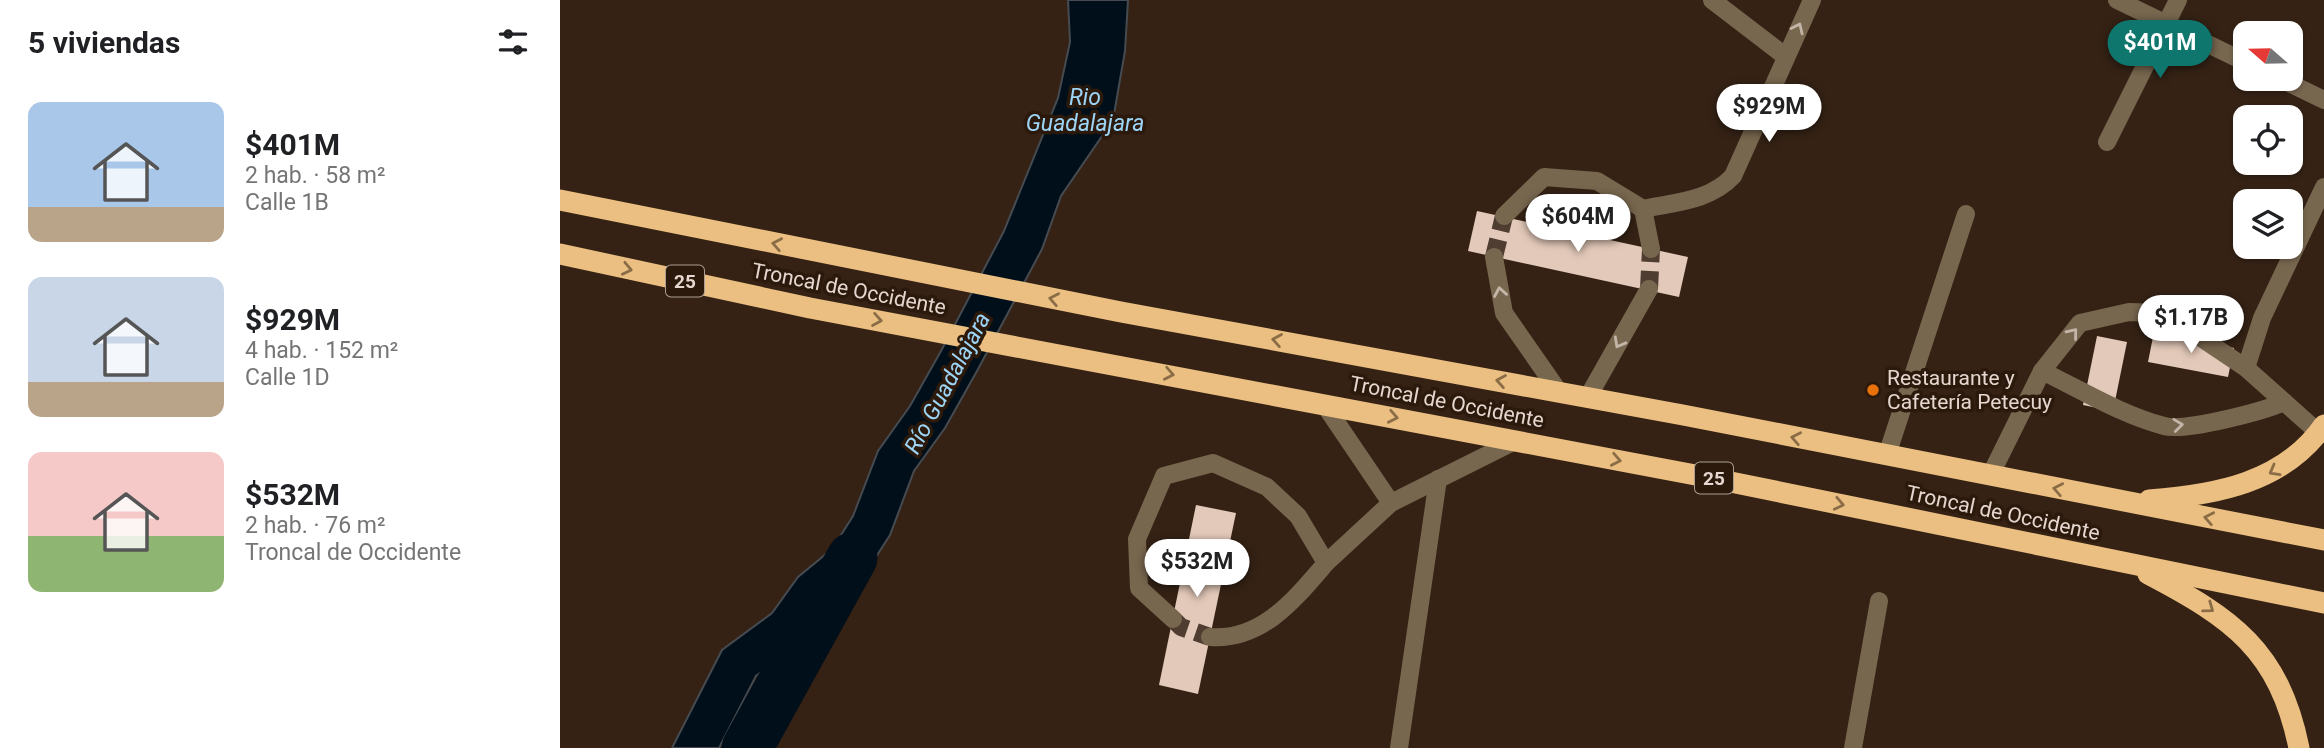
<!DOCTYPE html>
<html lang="es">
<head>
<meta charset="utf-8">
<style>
  :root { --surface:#fff; --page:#f6f6f6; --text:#202124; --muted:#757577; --accent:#0f766e }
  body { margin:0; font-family:Roboto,sans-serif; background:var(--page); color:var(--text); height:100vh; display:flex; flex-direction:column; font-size:26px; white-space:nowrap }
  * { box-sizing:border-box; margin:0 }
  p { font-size:23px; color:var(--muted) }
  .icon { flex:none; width:38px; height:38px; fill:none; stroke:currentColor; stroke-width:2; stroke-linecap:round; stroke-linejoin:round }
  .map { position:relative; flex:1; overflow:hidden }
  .panel { display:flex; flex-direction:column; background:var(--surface); width:560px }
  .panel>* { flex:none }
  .needle { width:46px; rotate:290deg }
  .controls { position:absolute; left:1673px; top:21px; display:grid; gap:14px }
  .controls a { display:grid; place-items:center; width:70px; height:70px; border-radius:14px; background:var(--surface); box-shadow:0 2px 5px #0004; font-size:35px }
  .price { position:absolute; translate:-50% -60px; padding:0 16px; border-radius:24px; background:#fff; color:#222; font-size:23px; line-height:46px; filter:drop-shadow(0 2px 4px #0008) }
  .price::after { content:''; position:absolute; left:50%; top:42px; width:21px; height:16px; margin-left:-10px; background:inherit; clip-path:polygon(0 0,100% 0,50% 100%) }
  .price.current { background:var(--accent); color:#fff }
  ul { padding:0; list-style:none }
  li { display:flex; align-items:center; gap:21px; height:175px; padding:0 28px }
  li span { display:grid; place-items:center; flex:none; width:196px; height:140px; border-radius:14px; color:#555 }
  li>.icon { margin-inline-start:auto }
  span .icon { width:84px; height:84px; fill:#fffc; stroke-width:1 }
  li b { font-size:30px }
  h2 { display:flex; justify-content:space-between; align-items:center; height:84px; padding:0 28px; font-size:30px }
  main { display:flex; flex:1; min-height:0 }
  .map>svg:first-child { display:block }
  .water { fill:#000f1a; stroke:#454b50; stroke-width:2 }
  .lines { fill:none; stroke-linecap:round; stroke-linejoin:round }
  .river { stroke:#000f1a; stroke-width:51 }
  .building { fill:#e3c9b9 }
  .minor-tunnel { stroke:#4f3d31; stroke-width:18; stroke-dasharray:18 9; stroke-linecap:butt }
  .minor { stroke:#78674f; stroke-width:18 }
  .highway { stroke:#eabf81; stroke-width:21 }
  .oneway { stroke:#c4b5a9 }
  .oneway2 { stroke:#8a6c46 }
  .food-dot { fill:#e8710a; stroke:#2b190c; stroke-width:2.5 }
  .labels { text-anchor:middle; stroke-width:7; stroke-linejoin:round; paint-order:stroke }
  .shield { fill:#2b190c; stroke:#ad9e94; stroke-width:2 }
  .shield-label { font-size:19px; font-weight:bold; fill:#e5d7cf }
  .street-label { font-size:21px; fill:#e5d7cf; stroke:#2b190c }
  .poi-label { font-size:21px; fill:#e5d7cf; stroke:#2b190c; text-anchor:start }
  .water-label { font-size:23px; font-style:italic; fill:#9dd5f6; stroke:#2b190c }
</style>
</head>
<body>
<main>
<section class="panel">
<h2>5 viviendas<svg class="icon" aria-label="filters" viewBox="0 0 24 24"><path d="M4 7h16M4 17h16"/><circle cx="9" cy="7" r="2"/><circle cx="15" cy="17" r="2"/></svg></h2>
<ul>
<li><span style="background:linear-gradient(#a9c7e8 75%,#b9a48a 0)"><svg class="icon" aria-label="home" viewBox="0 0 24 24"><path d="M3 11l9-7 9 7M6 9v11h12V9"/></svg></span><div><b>$401M</b><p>2 hab. · 58 m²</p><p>Calle 1B</p></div></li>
<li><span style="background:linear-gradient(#c9d6e8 75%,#b9a48a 0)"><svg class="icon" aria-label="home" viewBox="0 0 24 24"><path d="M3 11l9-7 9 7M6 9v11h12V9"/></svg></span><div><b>$929M</b><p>4 hab. · 152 m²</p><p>Calle 1D</p></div></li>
<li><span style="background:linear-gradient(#f6c9c9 60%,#8fb573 0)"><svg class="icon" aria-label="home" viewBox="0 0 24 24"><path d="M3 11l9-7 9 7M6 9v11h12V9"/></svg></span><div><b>$532M</b><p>2 hab. · 76 m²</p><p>Troncal de Occidente</p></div></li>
</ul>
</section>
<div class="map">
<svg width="1764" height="748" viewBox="0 0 1764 748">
  <rect width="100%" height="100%" fill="#352215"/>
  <polygon class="water" points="508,0 568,0 565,51 553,120 501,196 482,249 417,371 385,428 354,471 330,535 303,577 268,606 241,643 196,676 159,748 112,748 162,650 212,613 238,577 272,549 293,516 318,451 350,406 381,351 444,231 498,98 510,42"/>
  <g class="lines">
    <polyline class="river" points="187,748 292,558"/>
  </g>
  <g class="building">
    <polygon points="917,211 1128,257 1119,297 908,251"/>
    <polygon points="1594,332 1674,348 1668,377 1588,362"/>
    <polygon points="1537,336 1567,342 1553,411 1523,405"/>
    <polygon points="636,505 676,513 638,694 599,685"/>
  </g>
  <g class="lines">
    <g class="minor-tunnel">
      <polyline points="934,257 944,216"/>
      <polyline points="1089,289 1091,249"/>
      <polyline points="613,619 621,627 650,637"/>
    </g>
    <g class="minor">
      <polyline points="1152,0 1225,56"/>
      <polyline points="1557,0 1685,62"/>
      <polyline points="1721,79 1764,100"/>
      <polyline points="1547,142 1618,0"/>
      <path d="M1083 209C1115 202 1150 201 1173 176L1252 0"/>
      <polyline points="944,216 984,177 1037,181 1083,209 1091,249"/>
      <polyline points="934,257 944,313 999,392"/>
      <polyline points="1686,368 1702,318 1764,187"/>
      <path d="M1482 371C1521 390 1562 415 1604 426 1625 432 1704 411 1724 402"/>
      <polyline points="1028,397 1089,289"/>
      <polyline points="764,404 831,503 957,440"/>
      <polyline points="1327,455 1406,214"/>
      <polyline points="1430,476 1482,371 1520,323 1569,312 1604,313 1686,368 1759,433"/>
      <polyline points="766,563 831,503"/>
      <path d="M613 619 579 588 577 539 604 476 653 463 707 487 738 516 766 563C735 599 702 641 650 637"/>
      <polyline points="839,748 878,479"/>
      <polyline points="1293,748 1319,601"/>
    </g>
    <g class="highway">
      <polyline points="0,200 561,312 1123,415 1764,540"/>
      <polyline points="0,254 250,308 1146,477 1764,603"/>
      <path d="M1589 500C1655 495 1724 483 1764 425"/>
      <path d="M1588 574C1672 618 1719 650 1739 748"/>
    </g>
  </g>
  <defs><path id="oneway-chevron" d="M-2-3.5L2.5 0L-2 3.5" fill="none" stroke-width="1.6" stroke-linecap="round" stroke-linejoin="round" transform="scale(1.75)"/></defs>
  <g class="oneway">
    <use href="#oneway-chevron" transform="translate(1238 28) rotate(-65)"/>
    <use href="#oneway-chevron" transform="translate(940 292) rotate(-100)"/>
    <use href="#oneway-chevron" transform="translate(1513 333) rotate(-51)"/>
    <use href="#oneway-chevron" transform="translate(1059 343) rotate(119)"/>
    <use href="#oneway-chevron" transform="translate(1618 425) rotate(-7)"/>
  </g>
  <g class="oneway2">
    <use href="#oneway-chevron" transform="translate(217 244) rotate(-169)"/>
    <use href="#oneway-chevron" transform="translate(67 269) rotate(12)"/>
    <use href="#oneway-chevron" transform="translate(494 299) rotate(-169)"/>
    <use href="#oneway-chevron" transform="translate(317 320) rotate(10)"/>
    <use href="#oneway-chevron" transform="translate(717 340) rotate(-170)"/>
    <use href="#oneway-chevron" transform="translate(609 374) rotate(11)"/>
    <use href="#oneway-chevron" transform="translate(941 381) rotate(-170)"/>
    <use href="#oneway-chevron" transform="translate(833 417) rotate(11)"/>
    <use href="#oneway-chevron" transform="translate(1236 438) rotate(-169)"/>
    <use href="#oneway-chevron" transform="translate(1056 460) rotate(11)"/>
    <use href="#oneway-chevron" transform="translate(1714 471) rotate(151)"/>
    <use href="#oneway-chevron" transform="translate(1498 489) rotate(-169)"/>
    <use href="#oneway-chevron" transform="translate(1279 504) rotate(12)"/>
    <use href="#oneway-chevron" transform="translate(1649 518) rotate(-169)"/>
    <use href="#oneway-chevron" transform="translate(1649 608) rotate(36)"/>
  </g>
  <circle class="food-dot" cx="1313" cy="390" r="7"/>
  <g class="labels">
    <g class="shield">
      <rect x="106" y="265.5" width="38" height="31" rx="5"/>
      <rect x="1135" y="462.5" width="38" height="31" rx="5"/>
    </g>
    <g class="shield-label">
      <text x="125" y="288">25</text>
      <text x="1154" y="485">25</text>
    </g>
    <g class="street-label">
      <text transform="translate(289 289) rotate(11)" y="7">Troncal de Occidente</text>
      <text transform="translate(887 402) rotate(11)" y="7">Troncal de Occidente</text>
      <text transform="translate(1443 513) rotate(12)" y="7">Troncal de Occidente</text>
    </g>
    <g class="poi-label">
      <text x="1327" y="385">Restaurante y<tspan x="1327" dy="24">Cafetería Petecuy</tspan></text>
    </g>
    <g class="water-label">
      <text x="525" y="105">Rio<tspan x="525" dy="26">Guadalajara</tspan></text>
      <text transform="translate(387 383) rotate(-62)" y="8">Río Guadalajara</text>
    </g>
  </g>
</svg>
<div class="controls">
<a><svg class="needle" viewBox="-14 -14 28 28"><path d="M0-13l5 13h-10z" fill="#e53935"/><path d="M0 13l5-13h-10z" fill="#757577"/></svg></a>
<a><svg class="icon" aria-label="locate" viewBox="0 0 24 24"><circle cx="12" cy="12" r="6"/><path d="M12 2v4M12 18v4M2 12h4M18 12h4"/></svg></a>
<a><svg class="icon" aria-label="layers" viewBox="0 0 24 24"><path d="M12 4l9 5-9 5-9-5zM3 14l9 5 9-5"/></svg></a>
</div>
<b class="price current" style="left:1600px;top:80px">$401M</b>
<b class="price" style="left:1209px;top:144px">$929M</b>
<b class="price" style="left:1018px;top:254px">$604M</b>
<b class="price" style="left:1631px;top:355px">$1.17B</b>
<b class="price" style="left:637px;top:599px">$532M</b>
</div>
</main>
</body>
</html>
